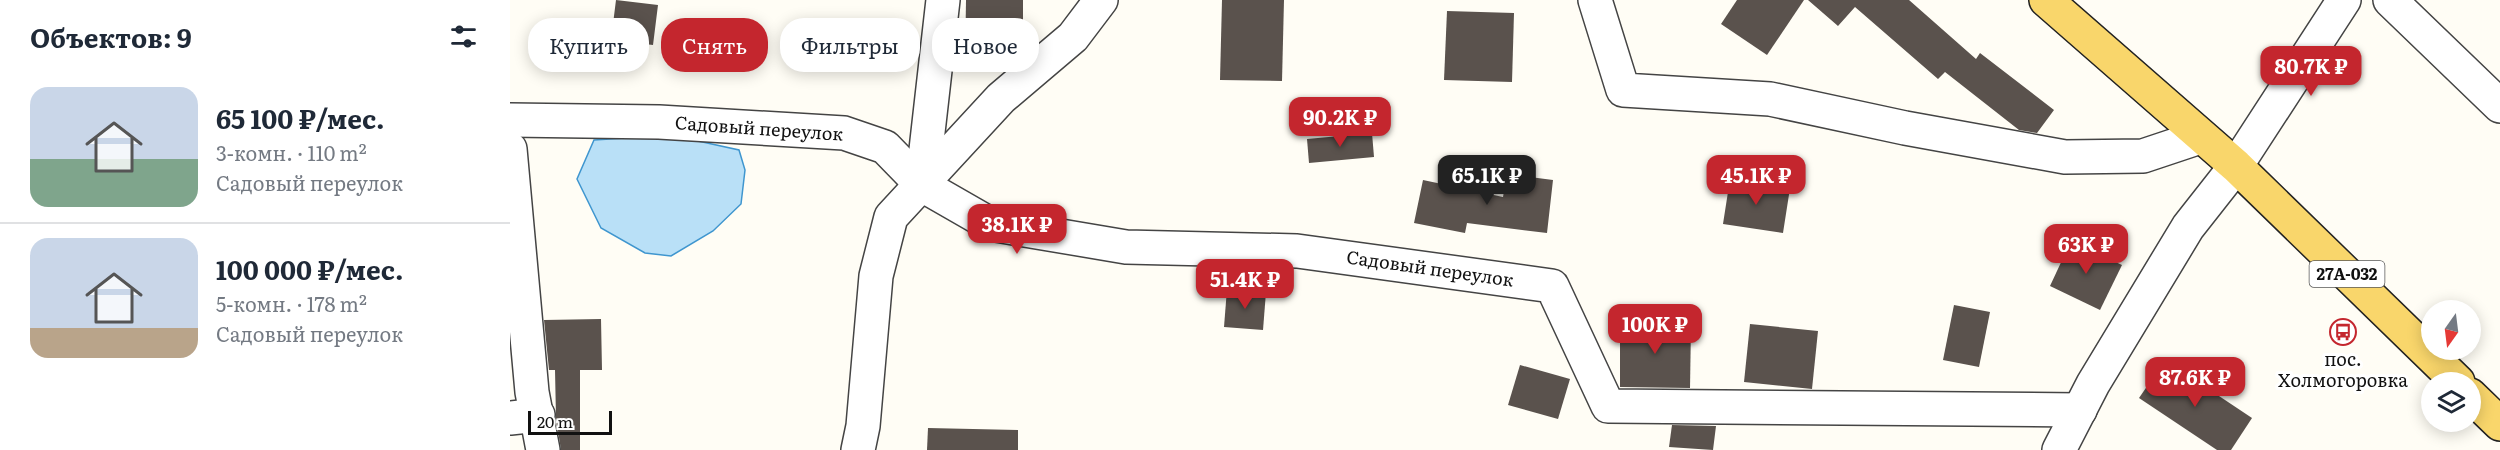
<!DOCTYPE html>
<html lang="ru">
<head>
<meta charset="utf-8">
<style>
  :root { --surface:#fff; --page:#f2f2f3; --text:#1f2937; --muted:#747a83; --line:#e0e1e3; --accent:#c4262e }
  body { margin:0; font-family:Literata,serif; background:var(--page); color:var(--text); height:100vh; display:flex; flex-direction:column; font-size:22px; white-space:nowrap }
  * { box-sizing:border-box; margin:0 }
  p { font-size:20px; color:var(--muted) }
  .icon { flex:none; width:33px; height:33px; fill:none; stroke:currentColor; stroke-width:2; stroke-linecap:round; stroke-linejoin:round }
  .map { position:relative; flex:1; overflow:hidden }
  .drawer { display:flex; flex-direction:column; background:var(--surface); width:510px }
  .drawer>* { flex:none }
  .hud { position:absolute; left:18px; top:18px; width:570px; height:54px; display:flex; gap:12px }
  .needle { width:39px; rotate:194deg }
  .controls { position:absolute; left:1911px; top:300px; display:grid; gap:12px }
  .controls a { display:grid; place-items:center; width:60px; height:60px; border-radius:50%; background:var(--surface); box-shadow:0 3px 15px #0003; font-size:30px }
  .scale { position:absolute; left:18px; bottom:15px; width:84px; box-sizing:border-box; padding-left:6px; border:3px solid #111; border-top:0; font-size:16px; line-height:21px; white-space:nowrap; color:#111; -webkit-text-stroke:4px #fff; paint-order:stroke }
  .price { position:absolute; translate:-50% -51px; padding:0 14px; border-radius:12px; background:var(--accent); color:#fff; font-size:20px; line-height:39px; filter:drop-shadow(0 2px 3px #0008) }
  .price::after { content:''; position:absolute; left:50%; top:36px; width:18px; height:14px; margin-left:-9px; background:inherit; clip-path:polygon(0 0,100% 0,50% 100%) }
  .price.selected { background:#222; color:#fff }
  ul { padding:0; list-style:none }
  li { display:flex; align-items:center; gap:18px; height:150px; padding:0 30px }
  li+li { border-top:2px solid var(--line) }
  li span { display:grid; place-items:center; flex:none; width:168px; height:120px; border-radius:18px; color:#555 }
  li>.icon { margin-inline-start:auto }
  span .icon { width:72px; height:72px; fill:#fffc; stroke-width:1 }
  li b { font-size:26px }
  h2 { display:flex; justify-content:space-between; align-items:center; height:72px; padding:0 30px; font-size:26px }
  .chip { padding:0 21px; border-radius:24px; background:var(--surface); box-shadow:0 3px 15px #0003; font-size:21px; line-height:54px }
  .chip.selected { background:var(--accent); color:#fff }
  main { display:flex; flex:1; min-height:0 }
  .map>svg:first-child { display:block }
  .water { fill:#b9e0f7; stroke:#3f96cf; stroke-width:1.5 }
  .building { fill:#5a524d }
  .lines { fill:none; stroke-linecap:round; stroke-linejoin:round }
  .minor-casing { stroke:#444; stroke-width:36 }
  .major-casing { stroke:#222; stroke-width:36 }
  .minor { stroke:#fff; stroke-width:33 }
  .major { stroke:#f9d66b; stroke-width:33 }
  .labels { text-anchor:middle; stroke-width:6; stroke-linejoin:round; paint-order:stroke }
  .shield { fill:#fff; stroke:#585858; stroke-width:1.5 }
  .shield-label { font-size:16px; font-weight:bold; fill:#111 }
  .street-label { font-size:18px; fill:#111; stroke:#fff }
  .poi-label { font-size:18px; fill:#111; stroke:#fff }
</style>
</head>
<body>
<main>
<section class="drawer">
<h2>Объектов: 9<svg class="icon" aria-label="filters" viewBox="0 0 24 24"><path d="M4 7h16M4 17h16"/><circle cx="9" cy="7" r="2"/><circle cx="15" cy="17" r="2"/></svg></h2>
<ul>
<li><span style="background:linear-gradient(#c9d6e8 60%,#7fa58c 0)"><svg class="icon" aria-label="home" viewBox="0 0 24 24"><path d="M3 11l9-7 9 7M6 9v11h12V9"/></svg></span><div><b>65 100 ₽/мес.</b><p>3-комн. · 110 m²</p><p>Садовый переулок</p></div></li>
<li><span style="background:linear-gradient(#c9d6e8 75%,#b9a48a 0)"><svg class="icon" aria-label="home" viewBox="0 0 24 24"><path d="M3 11l9-7 9 7M6 9v11h12V9"/></svg></span><div><b>100 000 ₽/мес.</b><p>5-комн. · 178 m²</p><p>Садовый переулок</p></div></li>
</ul>
</section>
<div class="map">
<svg width="1990" height="450" viewBox="0 0 1990 450">
  <rect width="100%" height="100%" fill="#fffdf5"/>
  <polygon class="water" points="132,137 188,141 229,150 235,170 231,204 203,231 161,256 135,253 91,228 67,179 84,140"/>
  <g class="building">
    <polygon points="106,0 148,5 143,45 101,40"/>
    <polygon points="456,0 513,0 513,55 498,67 455,67"/>
    <polygon points="712,0 774,0 772,81 710,80"/>
    <polygon points="1227,0 1294,0 1257,55 1211,24"/>
    <polygon points="1298,0 1399,0 1466,59 1470,53 1544,110 1527,133 1509,130 1435,72 1428,79 1345,7 1328,26"/>
    <polygon points="937,11 1004,13 1002,82 934,80"/>
    <polygon points="862,133 864,157 799,163 797,139"/>
    <polygon points="997,174 1043,180 1037,233 957,223 955,233 904,223 913,180 993,197"/>
    <polygon points="1220,179 1280,188 1273,233 1213,224"/>
    <polygon points="1561,241 1612,265 1590,310 1540,286"/>
    <polygon points="717,289 756,292 753,330 714,327"/>
    <polygon points="1444,305 1480,312 1469,367 1433,360"/>
    <polygon points="91,319 92,370 70,370 70,450 51,450 46,418 45,370 39,370 34,320"/>
    <polygon points="1110,323 1181,324 1180,388 1110,387"/>
    <polygon points="1240,324 1308,331 1302,389 1234,382"/>
    <polygon points="1655,360 1742,418 1721,450 1707,450 1629,398"/>
    <polygon points="1010,365 1060,379 1048,419 998,405"/>
    <polygon points="1162,425 1206,426 1203,450 1159,447"/>
    <polygon points="418,428 508,430 508,450 417,450"/>
  </g>
  <g class="lines">
    <defs>
      <g id="minor">
        <polyline points="1085,0 1113,90 1260,99 1395,128 1555,157 1633,156 1690,137"/>
        <polyline points="1880,0 1990,106"/>
        <polyline points="0,120 149,122 334,133 375,147 412,185 480,224 616,247 787,251 1042,286 1098,406 1570,410"/>
        <polyline points="0,149 22,392 33,450"/>
        <polyline points="412,185 433,0"/>
        <polyline points="0,418 28,415"/>
        <polyline points="348,450 353,426 366,276 381,217 491,98 563,37 591,0"/>
        <polyline points="1549,450 1583,384 1678,227 1726,166 1834,0"/>
      </g>
      <g id="major">
        <polyline points="1536,0 1726,166 1948,382"/>
        <polyline points="1960,395 1990,424"/>
      </g>
    </defs>
    <use href="#minor" class="minor-casing"/>
    <use href="#major" class="major-casing"/>
    <use href="#minor" class="minor"/>
    <use href="#major" class="major"/>
  </g>
  <defs>
    <symbol id="bus-ring" viewBox="-11 -11 22 22"><circle r="9.5" fill="#fff" stroke="#c4262e" stroke-width="1.5"/><path d="M-5-6H5V4H4V6H2V4H-2V6H-4V4H-5ZM-3.5-4V0h7V-4ZM-3.5 1.2v1.5H-2V1.2ZM2 1.2v1.5H3.5V1.2Z" fill="#c4262e"/></symbol>
  </defs>
  <g fill-rule="evenodd">
    <use href="#bus-ring" x="1818" y="317" width="30" height="30"/>
  </g>
  <g class="labels">
    <rect class="shield" x="1799.5" y="261" width="75" height="26" rx="4.5"/>
    <g class="shield-label">
      <text x="1837" y="280">27А-032</text>
    </g>
    <g class="street-label">
      <text transform="translate(249 129) rotate(4)" y="6">Садовый переулок</text>
      <text transform="translate(920 269) rotate(8)" y="6">Садовый переулок</text>
    </g>
    <g class="poi-label">
      <text x="1833" y="366">пос.<tspan x="1833" dy="21">Холмогоровка</tspan></text>
    </g>
  </g>
</svg>
<div class="controls">
<a><svg class="needle" viewBox="-14 -14 28 28"><path d="M0-13l5 13h-10z" fill="#e53935"/><path d="M0 13l5-13h-10z" fill="#747a83"/></svg></a>
<a><svg class="icon" aria-label="layers" viewBox="0 0 24 24"><path d="M12 4l9 5-9 5-9-5zM3 14l9 5 9-5"/></svg></a>
</div>
<div class="scale">20 m</div>
<b class="price" style="left:1801px;top:97px">80.7K ₽</b>
<b class="price" style="left:830px;top:148px">90.2K ₽</b>
<b class="price selected" style="left:977px;top:206px">65.1K ₽</b>
<b class="price" style="left:1246px;top:206px">45.1K ₽</b>
<b class="price" style="left:507px;top:255px">38.1K ₽</b>
<b class="price" style="left:1576px;top:275px">63K ₽</b>
<b class="price" style="left:735px;top:310px">51.4K ₽</b>
<b class="price" style="left:1145px;top:355px">100K ₽</b>
<b class="price" style="left:1685px;top:408px">87.6K ₽</b>
<div class="hud">
<a class="chip">Купить</a>
<a class="chip selected">Снять</a>
<a class="chip">Фильтры</a>
<a class="chip">Новое</a>
</div>
</div>
</main>
</body>
</html>
